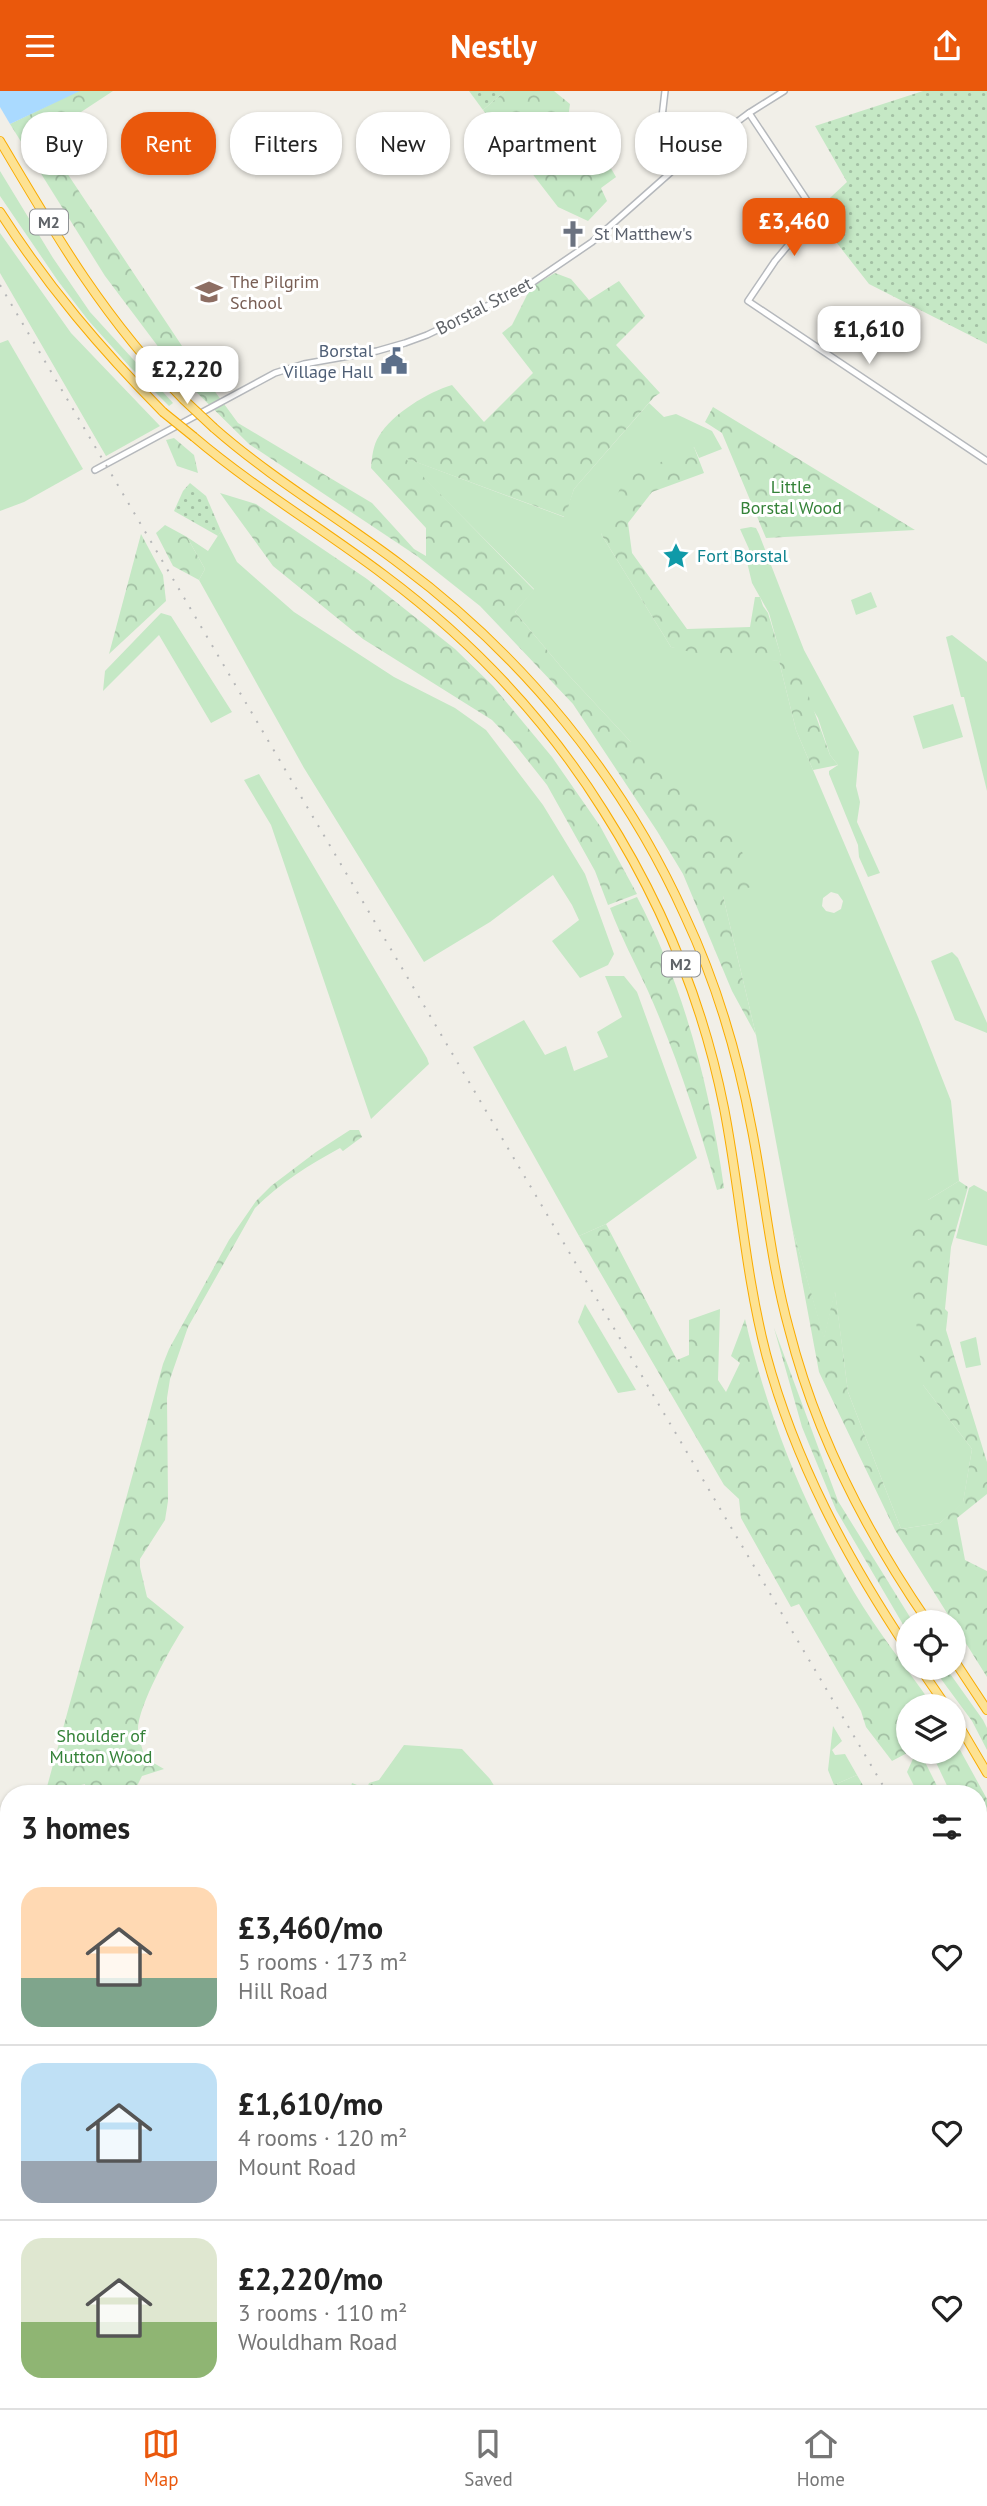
<!DOCTYPE html>
<html lang="en">
<head>
<meta charset="utf-8">
<style>
  :root { --surface:#fff; --page:#f2f2f2; --text:#222; --muted:#767676; --line:#e0e0e0; --accent:#ea580c }
  body { margin:0; font-family:"PT Sans",sans-serif; background:var(--page); color:var(--text); height:100vh; display:flex; flex-direction:column; font-size:26px; white-space:nowrap }
  * { box-sizing:border-box; margin:0 }
  p { font-size:23px; color:var(--muted) }
  .icon { flex:none; width:38px; height:38px; fill:none; stroke:currentColor; stroke-width:2; stroke-linecap:round; stroke-linejoin:round }
  .map { position:relative; flex:1; overflow:hidden }
  .details { position:absolute; left:0px; top:1694px; width:987px; height:623px; display:flex; flex-direction:column; background:var(--surface); border-radius:28px 28px 0 0; box-shadow:0 2px 5px #0004 }
  .details>* { flex:none }
  .hud { position:absolute; left:21px; top:21px; width:945px; height:63px; display:flex; gap:14px }
  .controls { position:absolute; left:896px; top:1519px; display:grid; gap:14px }
  .controls a { display:grid; place-items:center; width:70px; height:70px; border-radius:50%; background:var(--surface); box-shadow:0 2px 5px #0004; font-size:35px }
  .price { position:absolute; translate:-50% -60px; padding:0 16px; border-radius:14px; background:#fff; color:#222; font-size:23px; line-height:46px; filter:drop-shadow(0 2px 4px #0008) }
  .price::after { content:''; position:absolute; left:50%; top:42px; width:21px; height:16px; margin-left:-10px; background:inherit; clip-path:polygon(0 0,100% 0,50% 100%) }
  .price.on { background:var(--accent); color:#fff }
  ul { padding:0; list-style:none }
  li { display:flex; align-items:center; gap:21px; height:175px; padding:0 21px }
  li+li { border-top:2px solid var(--line) }
  li span { display:grid; place-items:center; flex:none; width:196px; height:140px; border-radius:21px; color:#555 }
  li>.icon { margin-inline-start:auto }
  span .icon { width:84px; height:84px; fill:#fffc; stroke-width:1 }
  li b { font-size:30px }
  h2 { display:flex; justify-content:space-between; align-items:center; height:84px; padding:0 21px; font-size:30px }
  .chip { padding:0 24px; border-radius:28px; background:var(--surface); box-shadow:0 2px 5px #0004; font-size:24px; line-height:63px }
  .chip.on { background:var(--accent); color:#fff }
  header { display:flex; justify-content:space-between; align-items:center; height:91px; padding:0 21px; background:var(--accent); color:#fff; font-size:32px; font-weight:600 }
  .tab-bar { display:flex; justify-content:space-around; align-items:center; height:98px; border-top:2px solid var(--line); background:var(--surface); font-size:19px; color:var(--muted) }
  .tab-bar a { display:grid; justify-items:center; gap:4px }
  .tab-bar .on { color:var(--accent) }
  .map>svg:first-child { display:block }
  .grass { fill:#c5e8c5; fill-rule:evenodd }
  .forest { fill:url(#forest-crowns) }
  .park { fill:url(#park-dots) }
  .water { fill:#aadaff }
  .lines { fill:none; stroke-linecap:round; stroke-linejoin:round }
  .minor-casing { stroke:#b5b8bc; stroke-width:8 }
  .highway-casing { stroke:#f9ab00; stroke-width:10 }
  .minor { stroke:#fff; stroke-width:5 }
  .highway { stroke:#fde293; stroke-width:8 }
  .rail { stroke:#b6b7b8; stroke-width:2; stroke-dasharray:2 9; stroke-linecap:butt }
  .highway-bridge-casing { stroke:#f9ab00; stroke-width:10; stroke-linecap:butt }
  .highway-bridge { stroke:#fde293; stroke-width:8 }
  .labels { text-anchor:middle; stroke-width:6; stroke-linejoin:round; paint-order:stroke }
  .shield { fill:#fff; stroke:#8f9295; stroke-width:2 }
  .shield-label { font-size:16px; font-weight:bold; fill:#5f6368 }
  .worship-label { font-size:18px; fill:#5b616d; stroke:#fff; text-anchor:start }
  .education-label { font-size:18px; fill:#785e54; stroke:#fff; text-anchor:start }
  .street-label { font-size:18px; fill:#5f6368; stroke:#fff }
  .service-label { font-size:18px; fill:#4e5e75; stroke:#fff; text-anchor:end }
  .park-label { font-size:18px; fill:#348238; stroke:#fff }
  .culture-label { font-size:18px; fill:#0d838f; stroke:#fff; text-anchor:start }
</style>
</head>
<body>
<header><svg class="icon" aria-label="menu" viewBox="0 0 24 24"><path d="M4 6h16M4 12h16M4 18h16"/></svg>Nestly<svg class="icon" aria-label="share" viewBox="0 0 24 24"><path d="M12 15V3M7 8l5-5 5 5M5 13v7h14v-7"/></svg></header>
<div class="map">
<svg width="987" height="2317" viewBox="0 0 987 2317">
  <defs>
    <pattern id="forest-crowns" width="20" height="18" patternUnits="userSpaceOnUse" patternTransform="scale(1.75)"><rect width="20" height="18" fill="#c5e8c5"/><path d="M2 6a3 3 0 1 1 6 0M12 15a3 3 0 1 1 6 0" fill="none" stroke="#a3c0a4"/></pattern>
    <pattern id="park-dots" width="8" height="8" patternUnits="userSpaceOnUse" patternTransform="scale(1.75)"><rect width="8" height="8" fill="#c5e8c5"/><path d="M2 2h.1M6 6h.1" fill="none" stroke="#a3c0a4" stroke-width="1.8" stroke-linecap="round"/></pattern>
  </defs>
  <rect width="100%" height="100%" fill="#f1efe8"/>
  <g class="grass">
    <polygon points="0,80 53,167 90,221 173,312 169,315 130,276 88,229 58,190 0,105"/>
    <polygon points="0,142 71,242 160,335 106,365 0,182"/>
    <polygon points="8,249 83,378 24,411 0,420 0,252"/>
    <path d="M649 312 664 326 676 323 712 340 722 358 699 367 694 356 601 443 671 556 779 570 796 639 918 926 951 1010 959 1090 928 1109 923 1294 972 1358 963 1412 940 1432 901 1438 848 1301 835 1201 824 1248 792 1136 756 944 723 805 630 650 562 577 515 521 534 498 403 366 564 426 574 398ZM831 801 838 803 843 810 841 818 834 822 826 820 822 815 823 807Z"/>
    <polygon points="751,436 756,437 759,443 804,559 859,661 856,695 860,711 857,731 880,782 868,786 859,766 858,754 829,683 829,680 838,674 830,664 818,627 781,566 769,522 752,492 747,471 749,458 740,438"/>
    <polygon points="221,440 237,471 294,521 394,586 455,617 486,639 543,714 585,783 614,863 608,874 580,887 552,850 579,829 572,814 553,784 490,831 424,871 304,677 199,489 205,478 187,446 208,460"/>
    <polygon points="871,501 877,516 856,524 851,509"/>
    <polygon points="161,522 171,525 232,621 211,632 159,544 103,600 105,580"/>
    <polygon points="952,544 987,571 987,700 964,606 961,606 946,546"/>
    <polygon points="953,613 963,646 923,658 913,625"/>
    <polygon points="259,683 427,967 429,973 371,1028 271,734 244,689"/>
    <polygon points="952,861 958,867 987,932 987,942 955,929 931,870"/>
    <polygon points="605,885 624,885 637,901 697,1067 606,1133 579,1145 473,956 524,929 545,964 566,955 574,980 608,966 597,941 622,926"/>
    <polygon points="974,1094 987,1101 987,1155 956,1147 969,1097"/>
    <polygon points="585,1213 636,1299 618,1302 578,1231"/>
    <polygon points="976,1246 981,1274 966,1277 960,1251"/>
    <polygon points="833,1635 842,1650 832,1659 835,1664 845,1663 857,1684 834,1694 828,1679"/>
    <polygon points="404,1654 462,1658 490,1688 499,1703 402,1703 369,1692 379,1689"/>
  </g>
  <g class="forest">
    <path d="M78 0H113L43 46 186 261 238 332 372 412 414 458 426 465V437L371 377C372 366 373 354 379 345 392 323 428 301 452 294L484 331 533 282 502 242 512 234 531 196 555 182 571 188 589 209 619 190 645 225 616 254 660 302 654 306 574 398 565 426 405 367 534 499 515 521 562 577 630 650 734 743 757 794 723 805 756 944 732 900 683 783 657 740 573 613 480 515 417 465 249 353 181 286 105 185 10 33Z"/>
    <polygon points="505,0 554,0 570,13 568,28 571,34 609,43 611,59 605,67 616,86 601,97 607,110 588,130 558,116 483,19"/>
    <polygon points="713,316 915,439 766,447 722,342 705,331"/>
    <polygon points="174,347 194,364 198,382 177,375 166,349"/>
    <polygon points="694,356 704,382 652,401 628,432 632,462 687,538 750,536 755,506 760,506 763,515 768,522 781,565 796,570 830,664 838,674 813,679 796,639 779,570 714,567 671,556 601,443 624,388"/>
    <polygon points="220,402 256,413 367,488 455,558 493,595 552,666 600,735 637,803 608,814 595,780 547,694 513,651 492,629 363,548 273,475"/>
    <polygon points="165,434 187,446 205,478 199,489 173,475 156,442"/>
    <polygon points="141,443 163,484 166,510 109,563"/>
    <path d="M637 806C684 895 710 997 724 1097L717 1099C698 1031 677 965 648 900 635 872 621 846 610 817Z"/>
    <path d="M350 1039H359L362 1046 343 1060 340 1057C309 1074 280 1092 255 1117L188 1236 170 1288 167 1307 168 1410 165 1429 140 1468V1476L147 1506 184 1536C171 1556 136 1618 138 1641 139 1649 143 1659 145 1667L164 1678 142 1685 133 1703H86L85 1693C71 1696 60 1703 45 1703L163 1273 169 1258 229 1149 256 1110 271 1095 316 1061Z"/>
    <polygon points="959,1090 968,1096 951,1156 945,1218 948,1221 946,1239 987,1371 987,1403 957,1427 965,1469 987,1480 987,1586 895,1439 819,1281 792,1136 824,1246 835,1199 848,1301 901,1438 940,1432 963,1411 972,1358 923,1294 907,1147 928,1109"/>
    <path d="M606 1133 677 1269 689 1264V1229L720 1218 718 1289 726 1301 740 1272 731 1265 745 1228C767 1323 804 1416 854 1501 877 1540 907 1577 933 1615H908L909 1661 892 1670 866 1636 861 1620 799 1513 791 1516 741 1427 739 1408 724 1394 579 1145Z"/>
    <polygon points="774,1237 838,1410 913,1531 908,1531 908,1542 836,1419 802,1336"/>
    <polygon points="933,1577 946,1577 983,1629 987,1637 987,1659 972,1630"/>
    <polygon points="954,1648 987,1708 987,1814 978,1793 978,1703 951,1703 931,1661 954,1661"/>
    <polygon points="916,1661 920,1661 941,1703 918,1703 907,1681"/>
    <polygon points="857,1684 868,1703 835,1703 834,1694"/>
    <polygon points="352,1692 367,1698 369,1692 403,1703 349,1703"/>
    <polygon points="978,1887 987,1903 987,2158 978,2158"/>
    <polygon points="978,2166 987,2166 987,2317 561,2317 567,2308 978,2308"/>
    <polygon points="0,2169 9,2170 9,2208 0,2206"/>
    <polygon points="381,2308 449,2308 445,2317 376,2317"/>
  </g>
  <g class="park">
    <polygon points="469,0 505,0 483,19"/>
    <polygon points="923,0 987,0 987,253 869,193 818,128 817,119 847,91 815,35"/>
    <polygon points="190,392 206,405 221,440 218,445 174,420 183,400"/>
  </g>
  <polygon class="water" points="0,0 80,0 10,33 0,16"/>
  <g class="lines">
    <defs>
      <g id="minor">
        <polyline points="665,0 662,26 690,65"/>
        <polyline points="749,22 810,114 813,121 811,127 775,170 748,210 987,370"/>
        <polyline points="95,379 275,282 304,273 377,260 405,252 427,244 526,196 592,151 679,74 749,22 784,0"/>
      </g>
      <g id="highway">
        <path d="M0 50C56 145 105 229 183 308"/>
        <path d="M0 121C48 196 101 258 163 321"/>
        <path d="M214 337C272 388 339 427 401 474 523 565 622 685 685 825 717 893 738 965 752 1039 765 1105 771 1173 789 1238 816 1345 866 1441 928 1531"/>
        <path d="M194 346C254 397 322 437 384 484 471 549 546 628 603 719 661 810 703 911 724 1017 740 1099 745 1182 766 1263 795 1371 847 1467 908 1559"/>
        <polyline points="954,1569 987,1619"/>
        <polyline points="920,1577 946,1615"/>
        <polyline points="954,1626 987,1682"/>
      </g>
    </defs>
    <use href="#minor" class="minor-casing"/>
    <use href="#highway" class="highway-casing"/>
    <use href="#minor" class="minor"/>
    <use href="#highway" class="highway"/>
    <g class="rail">
      <polyline points="0,194 888,1703"/>
      <polyline points="978,1858 987,1873"/>
    </g>
    <defs>
      <g id="highway-bridge">
        <polyline points="183,308 214,337"/>
        <polyline points="163,321 194,346"/>
      </g>
    </defs>
    <use href="#highway-bridge" class="highway-bridge-casing"/>
    <use href="#highway-bridge" class="highway-bridge"/>
  </g>
  <defs>
    <symbol id="church-bare" viewBox="-9 -9 18 18"><path d="M-1.2-6h2.4v3.5h3.3v2.4h-3.3V6h-2.4V-.1h-3.3v-2.4h3.3Z" fill="#6b7280" stroke="#fff" stroke-width="2.5" paint-order="stroke"/></symbol>
    <symbol id="school-bare" viewBox="-9 -9 18 18"><path d="M0-5L7-2L0 1L-7-2ZM-4 1L0 2.5L4 1V4Q0 6-4 4Z" fill="#8d6e63" stroke="#fff" stroke-width="2.5" paint-order="stroke"/></symbol>
    <symbol id="civic-bare" viewBox="-9 -9 18 18"><path d="M-.6-6.5H3V-4.5H.6V-3L4-1V1h2V6H-6V1h2V-1L-.6-3ZM-1.2 2.5V6h2.4V2.5Z" fill="#5c6f8a" stroke="#fff" stroke-width="2.5" paint-order="stroke"/></symbol>
    <symbol id="sight-bare" viewBox="-9 -9 18 18"><path d="M0-6L1.8-2.2L6-1.7L2.9 1.2L3.7 5.4L0 3.3L-3.7 5.4L-2.9 1.2L-6-1.7L-1.8-2.2Z" fill="#0f9aa8" stroke="#fff" stroke-width="2.5" paint-order="stroke"/></symbol>
  </defs>
  <g fill-rule="evenodd">
    <use href="#church-bare" x="554" y="124" width="38" height="38"/>
    <use href="#school-bare" x="190" y="182" width="38" height="38"/>
    <use href="#civic-bare" x="375" y="251" width="38" height="38"/>
    <use href="#sight-bare" x="657" y="446" width="38" height="38"/>
  </g>
  <g class="labels">
    <g class="shield">
      <rect x="30" y="118.5" width="38" height="25" rx="5"/>
      <rect x="662" y="860.5" width="38" height="25" rx="5"/>
    </g>
    <g class="shield-label">
      <text x="49" y="137">M2</text>
      <text x="681" y="879">M2</text>
    </g>
    <g class="worship-label">
      <text x="594" y="149">St Matthew's</text>
    </g>
    <g class="education-label">
      <text x="230" y="197">The Pilgrim<tspan x="230" dy="21">School</tspan></text>
    </g>
    <g class="street-label">
      <text transform="translate(484 215) rotate(-27)" y="6">Borstal Street</text>
    </g>
    <g class="service-label">
      <text x="373" y="266">Borstal<tspan x="373" dy="21">Village Hall</tspan></text>
    </g>
    <g class="park-label">
      <text x="791" y="402">Little<tspan x="791" dy="21">Borstal Wood</tspan></text>
      <text x="101" y="1651">Shoulder of<tspan x="101" dy="21">Mutton Wood</tspan></text>
    </g>
    <g class="culture-label">
      <text x="697" y="471">Fort Borstal</text>
    </g>
  </g>
</svg>
<div class="controls">
<a><svg class="icon" aria-label="locate" viewBox="0 0 24 24"><circle cx="12" cy="12" r="6"/><path d="M12 2v4M12 18v4M2 12h4M18 12h4"/></svg></a>
<a><svg class="icon" aria-label="layers" viewBox="0 0 24 24"><path d="M12 4l9 5-9 5-9-5zM3 14l9 5 9-5"/></svg></a>
</div>
<b class="price on" style="left:794px;top:167px">£3,460</b>
<b class="price" style="left:869px;top:275px">£1,610</b>
<b class="price" style="left:187px;top:315px">£2,220</b>
<div class="hud">
<a class="chip">Buy</a>
<a class="chip on">Rent</a>
<a class="chip">Filters</a>
<a class="chip">New</a>
<a class="chip">Apartment</a>
<a class="chip">House</a>
</div>
<section class="details">
<h2>3 homes<svg class="icon" aria-label="filters" viewBox="0 0 24 24"><path d="M4 7h16M4 17h16"/><circle cx="9" cy="7" r="2"/><circle cx="15" cy="17" r="2"/></svg></h2>
<ul>
<li><span style="background:linear-gradient(#ffd9b3 65%,#7fa58c 0)"><svg class="icon" aria-label="home" viewBox="0 0 24 24"><path d="M3 11l9-7 9 7M6 9v11h12V9"/></svg></span><div><b>£3,460/mo</b><p>5 rooms · 173 m²</p><p>Hill Road</p></div><svg class="icon" aria-label="heart" viewBox="0 0 24 24"><path d="M12 20l-8-8c-3-5 5-10 8-4 3-6 11-1 8 4z"/></svg></li>
<li><span style="background:linear-gradient(#bfe0f5 70%,#9aa5b1 0)"><svg class="icon" aria-label="home" viewBox="0 0 24 24"><path d="M3 11l9-7 9 7M6 9v11h12V9"/></svg></span><div><b>£1,610/mo</b><p>4 rooms · 120 m²</p><p>Mount Road</p></div><svg class="icon" aria-label="heart" viewBox="0 0 24 24"><path d="M12 20l-8-8c-3-5 5-10 8-4 3-6 11-1 8 4z"/></svg></li>
<li><span style="background:linear-gradient(#dfe7d0 60%,#8fb573 0)"><svg class="icon" aria-label="home" viewBox="0 0 24 24"><path d="M3 11l9-7 9 7M6 9v11h12V9"/></svg></span><div><b>£2,220/mo</b><p>3 rooms · 110 m²</p><p>Wouldham Road</p></div><svg class="icon" aria-label="heart" viewBox="0 0 24 24"><path d="M12 20l-8-8c-3-5 5-10 8-4 3-6 11-1 8 4z"/></svg></li>
</ul>
</section>
</div>
<nav class="tab-bar">
<a class="on"><svg class="icon" aria-label="map" viewBox="0 0 24 24"><path d="M3 6l6-2 6 2 6-2v14l-6 2-6-2-6 2zM9 4v14M15 6v14"/></svg>Map</a>
<a><svg class="icon" aria-label="saved" viewBox="0 0 24 24"><path d="M7 4h10v16l-5-4-5 4z"/></svg>Saved</a>
<a><svg class="icon" aria-label="home" viewBox="0 0 24 24"><path d="M3 11l9-7 9 7M6 9v11h12V9"/></svg>Home</a>
</nav>
</body>
</html>
